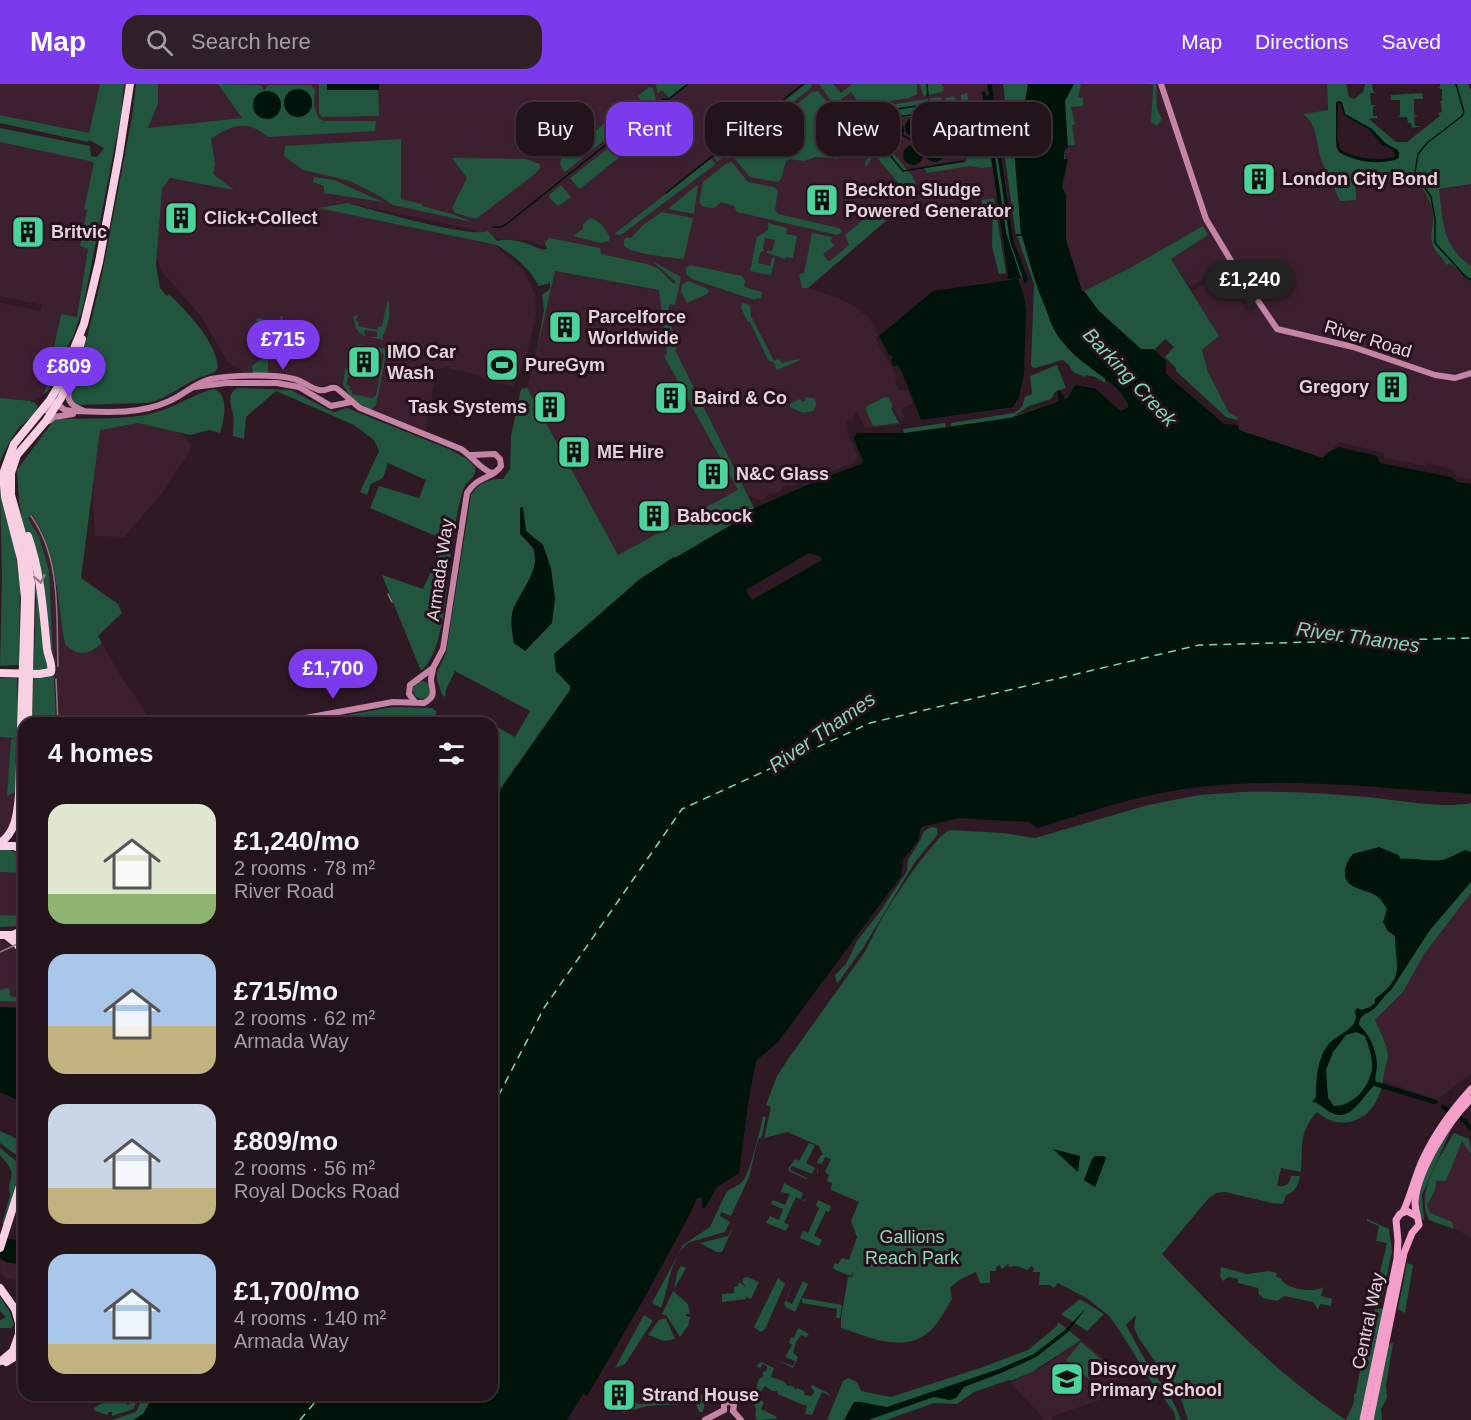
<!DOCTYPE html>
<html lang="en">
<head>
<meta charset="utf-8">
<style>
  :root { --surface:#23131b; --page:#2f2028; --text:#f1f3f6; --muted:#a39ea3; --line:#40323a; --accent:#7c3aed }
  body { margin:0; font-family:Arial,sans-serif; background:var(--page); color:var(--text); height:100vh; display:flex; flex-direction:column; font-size:22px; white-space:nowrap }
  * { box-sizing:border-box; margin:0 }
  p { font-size:20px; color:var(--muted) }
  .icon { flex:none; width:33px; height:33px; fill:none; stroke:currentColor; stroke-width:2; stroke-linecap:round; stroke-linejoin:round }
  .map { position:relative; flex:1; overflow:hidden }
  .sheet { position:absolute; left:18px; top:633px; width:480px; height:684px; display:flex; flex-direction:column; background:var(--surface); border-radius:18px; box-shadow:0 2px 4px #0004,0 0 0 2px var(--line) }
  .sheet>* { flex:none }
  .top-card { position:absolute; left:516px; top:18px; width:570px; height:54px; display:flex; gap:12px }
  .price { position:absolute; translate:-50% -51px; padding:0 14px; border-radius:21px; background:var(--accent); color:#fff; font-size:20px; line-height:39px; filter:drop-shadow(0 2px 3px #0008) }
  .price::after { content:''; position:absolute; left:50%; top:36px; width:18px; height:14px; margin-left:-9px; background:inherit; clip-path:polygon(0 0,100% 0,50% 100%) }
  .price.active { background:#222; color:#fff }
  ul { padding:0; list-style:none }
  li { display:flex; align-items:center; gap:18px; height:150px; padding:0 30px }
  li span { display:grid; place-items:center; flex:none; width:168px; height:120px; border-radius:18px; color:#555 }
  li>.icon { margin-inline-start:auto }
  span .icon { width:72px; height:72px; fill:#fffc; stroke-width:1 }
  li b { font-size:26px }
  h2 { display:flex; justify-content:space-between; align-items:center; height:72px; padding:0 30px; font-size:26px }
  .pill { padding:0 21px; border-radius:18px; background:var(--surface); box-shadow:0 2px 4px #0004,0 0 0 2px var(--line); font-size:21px; line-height:54px }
  .pill.active { background:var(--accent); color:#fff }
  header { display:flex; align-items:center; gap:36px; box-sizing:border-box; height:84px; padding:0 30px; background:var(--accent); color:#fff }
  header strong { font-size:28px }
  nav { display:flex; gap:33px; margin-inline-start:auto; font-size:21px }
  .search { width:420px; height:54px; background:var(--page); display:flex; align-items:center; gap:15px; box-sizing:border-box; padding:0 21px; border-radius:18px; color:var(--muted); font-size:22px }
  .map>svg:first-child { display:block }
  .built { fill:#3c202f }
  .green { fill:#21553e; fill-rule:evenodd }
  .water { fill:#001409; fill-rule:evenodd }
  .pier { fill:#2f1924 }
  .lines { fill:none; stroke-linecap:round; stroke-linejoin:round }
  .stream { stroke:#001409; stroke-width:1.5 }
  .canal { stroke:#001409; stroke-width:4.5 }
  .ferry { stroke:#81d7af; stroke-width:1.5; stroke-dasharray:8 6; stroke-linecap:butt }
  .secondary { stroke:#c584a5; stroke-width:6 }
  .primary { stroke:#f49fca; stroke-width:7 }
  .highway { stroke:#f9cfe3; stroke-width:8 }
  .tram { stroke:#8d7b84; stroke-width:1.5 }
  .highway-bridge { stroke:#f9cfe3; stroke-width:8 }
  .oneway { stroke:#9a7989 }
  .labels { text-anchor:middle; stroke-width:6; stroke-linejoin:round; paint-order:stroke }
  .poi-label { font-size:18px; font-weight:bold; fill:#e2d3da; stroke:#25101b; text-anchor:start }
  .street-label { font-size:18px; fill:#e2d3da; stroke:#25101b }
  .park-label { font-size:18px; fill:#84dbb2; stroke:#25101b }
  .water-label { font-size:20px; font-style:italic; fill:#81d7af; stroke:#25101b }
</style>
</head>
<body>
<header>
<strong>Map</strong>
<div class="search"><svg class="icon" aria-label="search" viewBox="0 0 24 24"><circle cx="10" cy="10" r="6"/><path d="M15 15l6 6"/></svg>Search here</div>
<nav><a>Map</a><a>Directions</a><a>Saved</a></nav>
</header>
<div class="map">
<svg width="1471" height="1336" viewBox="0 0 1471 1336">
  <rect width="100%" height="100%" fill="#2f1924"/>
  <g class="built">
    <polygon points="0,0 100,0 89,49 0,31"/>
    <polygon points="158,0 992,0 994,18 1000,22 996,31 1008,112 927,123 926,119 922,120 917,124 897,128 808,204 838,214 854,222 869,234 877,245 875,246 878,251 876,256 897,293 895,297 899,306 908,307 913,319 901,325 904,333 900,336 893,323 891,324 899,339 897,341 865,344 857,327 851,337 848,336 845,343 858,372 854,379 810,396 806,394 795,401 784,402 779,408 768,410 764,415 760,416 755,415 751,411 743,414 738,407 618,471 527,304 555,187 658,206 552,161 542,162 530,157 500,155 479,150 476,146 347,119 339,120 320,124 497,161 501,167 524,187 535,210 536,231 526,274 513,303 487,297 478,291 450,285 451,282 437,285 426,344 427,347 372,325 351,313 342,301 330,298 320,303 292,291 244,289 227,277 201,232 162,188 156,172 162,105 166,98 170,94 205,100 148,44 158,20"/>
    <polygon points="1074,0 1327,0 1328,26 1304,30 1309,33 1320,60 1321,74 1393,97 1402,98 1413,94 1425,108 1471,100 1471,395 1457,393 1452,385 1427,379 1426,382 1384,374 1384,369 1340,358 1323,374 1238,346 1238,333 1229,330 1208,288 1202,266 1219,252 1192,207 1231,185 1228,181 1190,203 1171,175 1208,151 1203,143 1128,185 1082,208 1066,156 1062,103 1066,89 1065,64 1068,64 1065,17"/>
    <polygon points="0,58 94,77 84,125 87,126 88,164 77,233 61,230 44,311 31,317 0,314 0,219 40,227 42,221 0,212"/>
    <polygon points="138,339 178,347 191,360 189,370 180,381 163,408 124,453 95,452 92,404 100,345"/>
    <polygon points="33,430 45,451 51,471 65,560 95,566 102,559 120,591 153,639 56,639 49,487 39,453 28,434"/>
    <polygon points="0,653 19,653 17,699 11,744 0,755"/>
    <polygon points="0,788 24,789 24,832 0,831"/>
    <polygon points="1471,809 1471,989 1445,1010 1435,1015 1383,997 1388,971 1375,936 1403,908 1424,870"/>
    <polygon points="0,856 12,861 17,869 24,906 24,924 0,923"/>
    <polygon points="1454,1049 1471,1057 1471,1154 1450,1141 1426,1131 1424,1111 1440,1073"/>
    <polygon points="1,1174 6,1178 24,1181 24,1199 6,1194 0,1188"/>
    <polygon points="1081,1256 1103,1274 1115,1289 1117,1296 1115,1307 1109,1313 1053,1332 1052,1336 1043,1336 1041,1331 1010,1299 1044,1282"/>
  </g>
  <g class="green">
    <polygon points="100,0 124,0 121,31 83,223 73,253 58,277 49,306 44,311 61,230 77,233 88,165 80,162 87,126 84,125 94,78 0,58 0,44 90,62 91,72 97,73 104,64 89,56 88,58 0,39 0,31 89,49"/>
    <path d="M136 0H158V20L148 44 242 34 218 0 261 1 264 6 269 1H311L315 6 314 21 318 34 324 37H376L375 47 268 53C247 35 232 41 211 55L215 80 213 90 234 106 170 94 162 105 156 181 160 204 167 212 169 210C188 229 216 257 218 284 213 291 208 290 201 293 182 300 168 315 148 319L77 321 72 316 71 307 81 278 101 196 132 33Z"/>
    <polygon points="319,0 327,0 327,6 378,6 379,32 322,33 319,29"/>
    <polygon points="656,0 686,0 669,14 662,6 657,10"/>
    <polygon points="806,0 812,0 811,4 717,78 714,73"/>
    <polygon points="819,0 833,0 841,9 852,0 917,0 917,10 909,14 880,19 867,30 851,8 836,19 832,18"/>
    <polygon points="920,0 941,0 944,3 943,8 923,12"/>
    <path d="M1003 0H1037L1025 37 1016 38 1019 46 1021 151 1016 150 1015 146 1001 46C1005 30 1006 17 1003 0Z"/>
    <polygon points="1066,0 1081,0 1078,13 1083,14 1083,22 1071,23 1075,41 1072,41 1075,61 1068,61 1068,64 1065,65 1065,75 1068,75 1062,103 1066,110 1053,108"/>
    <polygon points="1148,0 1156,0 1157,25 1162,35 1157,42 1151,38 1153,5 1153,1"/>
    <path d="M1327 0H1346L1349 13 1354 15 1363 8 1365 0H1372L1373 7 1375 9H1370L1371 21H1376L1373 23V32H1377V34L1369 35 1396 58H1407L1440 32 1438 29 1442 28 1441 19 1439 18 1442 17V5L1438 4 1440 3V0H1468L1471 7V100L1439 105C1443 136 1442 163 1471 182V197L1450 179 1446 181C1444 173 1434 169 1432 158 1430 150 1433 143 1433 136 1434 121 1424 103 1413 94 1393 101 1375 91 1355 86L1356 116 1340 117C1334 104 1328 91 1322 78 1316 62 1318 40 1303 30L1328 26ZM1336 18H1342L1345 30 1372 45 1385 59 1400 69 1396 76 1366 77 1339 68 1336 63Z"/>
    <polygon points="649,3 653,4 656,15 565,88 560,81 561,74 631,18 635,23 642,18 638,12"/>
    <polygon points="818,7 872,73 866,83 865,79 867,75 853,60 839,72 838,75 816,73 804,77 790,75 786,77 781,95 778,98 750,93 735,75 736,71 812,8"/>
    <polygon points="1406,7 1407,10 1422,9 1423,15 1414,15 1414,31 1419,32 1414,33 1415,42 1422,42 1412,44 1411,39 1408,39 1407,33 1397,33 1400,31 1400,16 1391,16 1391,11 1406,10"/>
    <polygon points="967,9 968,16 980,21 981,24 984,23 988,48 981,45 973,47 967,42 965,30 956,28 950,32 948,30 945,14 954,12 956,17 961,17 961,11"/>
    <polygon points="941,13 944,28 879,37 879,34 883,31 879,25 883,22"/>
    <polygon points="986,17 989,17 1010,157 1023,193 1021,194 1006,149"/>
    <polygon points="866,36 913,93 917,102 900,101 858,51 858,42"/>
    <polygon points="401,55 401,115 422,120 422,122 452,130 472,138 393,121 378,111 350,97 303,86 284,72 285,62"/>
    <polygon points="620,55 623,59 620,61 622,71 581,104 578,104 570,94"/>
    <polygon points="987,72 990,73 992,83 982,84 969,82 927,89 924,84 966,78 967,74"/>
    <polygon points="452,74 526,75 540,80 540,84 535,90 476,135 455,129 452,124 467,94"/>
    <polygon points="711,75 716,80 621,151 614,150"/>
    <polygon points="732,78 748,98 774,103 778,107 775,126 778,130 839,144 842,147 838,151 737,128 734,122 721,118 714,124 703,123 699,118 703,98 727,79"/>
    <polygon points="314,93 334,96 383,118 324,109 324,102 313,98"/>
    <polygon points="561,101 571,113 558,122 550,115 549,111"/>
    <polygon points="697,101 698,102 694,130 668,125"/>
    <polygon points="994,114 1006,189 999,190 992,162 993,120 982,120 981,116"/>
    <path d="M347 119C370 125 472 155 488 147L497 157C506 154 519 157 528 160 536 162 539 167 547 165L545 159 549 154 600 164 601 170 647 180 659 185 674 200 676 198 674 196 652 177 681 193 675 221 670 220 668 227 673 229 671 241 677 265 675 266 754 424 825 393 861 380 863 377 853 354 857 349H904L903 345 945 339 946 343 951 342V339L1014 329 1022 323 1025 313 1032 310 1030 292 1057 281 1066 304 1055 308 1051 315 1029 322 1014 332 1062 316 1069 312 1075 301 1095 304 1121 327 1128 323 1126 317 1157 330 492 718 557 624 492 716V653L499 644 515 653 530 627 455 587 446 606 445 613 442 611 437 596V588L446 569 471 411C478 399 489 394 503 395L510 385 511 352 521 305 527 304 618 471 738 406 664 272 667 269 659 206 555 187 537 266 544 226 542 211 550 205V199L539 202C528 183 515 172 497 161L318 124ZM522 423 526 447 543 461 551 485 555 515 525 567 513 552 535 479 534 465 520 450Z"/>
    <polygon points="891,122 902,122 902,127 896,128 808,204 802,204 799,190 804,189 812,149 832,153 831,158 835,161 823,170 827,176 830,177 849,161 845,151 864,135 875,136"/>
    <path d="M662 128 693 134 684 174 680 175C668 173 636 170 627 164 623 162 624 160 624 156L627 153 631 154 643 141Z"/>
    <path d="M590 134C600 136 605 145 610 153L609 157 601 159 573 152 583 145V140Z"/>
    <polygon points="768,139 787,144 786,150 797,152 793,174 786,173 785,175 767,169 767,167 772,167 775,156 765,154 763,165 765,166 760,169 758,179 770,182 772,174 775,174 771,191 750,187 757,153 768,146"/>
    <polygon points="1203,142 1208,151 1171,175 1219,252 1202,266 1208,288 1229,329 1238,333 1237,336 1226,333 1176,287 1176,284 1165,273 1174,263 1165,255 1154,266 1136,265 1112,255 1084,207 1128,185"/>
    <polygon points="1023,151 1090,284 1105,292 1105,299 1095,293 1086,291 1085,293 1073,288 1069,281 1063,276 1035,284 1032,283 1031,280 1034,200 1017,152"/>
    <polygon points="690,181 742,192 745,196 744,203 762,208 761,215 756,214 755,216 692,195 686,190 686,184"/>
    <polygon points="688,197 706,204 709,207 707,210 687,219 681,208 682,201"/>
    <path d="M388 215C391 227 389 242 382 253L384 256 369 253H377V248L365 246 364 250 367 253C355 249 355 240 353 232L359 231 355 236 359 238 358 242 377 246 378 243 382 242Z"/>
    <polygon points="742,219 750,221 751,232 774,277 779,275 782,279 798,275 800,276 777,286 773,278 768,276 750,238 748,238 741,224"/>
    <polygon points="280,232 282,232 283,238 263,243 252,262 250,263 249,260 252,260 257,234 274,238 281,235"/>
    <path d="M359 260 387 265 376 321 371 326 353 316 343 301 345 285 349 283 354 286 353 290 348 294 346 301 350 302 349 306H352V310L372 314 376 312 384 271C373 260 363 271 350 269L354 262Z"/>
    <polygon points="281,261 289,270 276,269 276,272 268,274 268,290 253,289 252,282"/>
    <path d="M238 304 291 306 329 326 334 328 347 324 451 366 467 375 475 383C477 395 466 396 463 406 457 425 454 449 451 469 446 500 445 568 421 587L382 491 423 505 445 456 370 424 379 402 419 414 426 396 388 379 383 394 371 400 367 411 360 408 379 367 374 356 354 341 276 307 246 333 244 355 233 352C233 346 234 338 233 331 231 321 226 309 238 304Z"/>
    <path d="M214 305C230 311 224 336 220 349L209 346 190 351 138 339 100 346 81 494 118 520 122 529 98 552 102 559C89 571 77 573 65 560 57 517 58 469 33 431L28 434 39 453 49 487 56 639H32L36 515 19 417 17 386 53 337 60 335C86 334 128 336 153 329 175 324 192 310 214 305Z"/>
    <polygon points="805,313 815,315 816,322 813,327 803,329 790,323 790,320 800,315 802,318 806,316"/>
    <polygon points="885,313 889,314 893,323 891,324 899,339 873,342 866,326 867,322"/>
    <path d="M0 314 31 317V319L34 318 38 322C35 331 29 335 23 340 14 347 4 368 0 378Z"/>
    <polygon points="0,405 13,452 20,499 19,581 0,582 2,494"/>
    <polygon points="0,594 17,594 19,653 16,654 15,708 7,712 11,656 15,654 0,653"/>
    <circle cx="422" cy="606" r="9"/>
    <polygon points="392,623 432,624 437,628 431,639 303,639"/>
    <path d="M1243 708C1284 707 1326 709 1367 713 1400 716 1439 725 1471 719V809L1424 870 1403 908 1375 936C1379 946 1387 960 1388 971 1388 975 1386 981 1385 985 1383 997 1381 1011 1374 1021 1360 1042 1335 1044 1317 1028 1298 1049 1303 1063 1301 1088L1281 1084 1277 1102C1286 1103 1289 1101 1291 1092H1300C1298 1101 1296 1108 1286 1111L1283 1120 1272 1119 1225 1108 1216 1109 1208 1115 1162 1170C1219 1230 1277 1290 1346 1336H1188L1181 1315 1138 1253 1134 1243 1136 1231 1126 1241C1133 1254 1140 1267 1147 1279 1160 1298 1173 1313 1181 1336H1176L1174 1328 1152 1299 1120 1247 1109 1232 1088 1215 1058 1199 1054 1204 1050 1201H1039L1040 1188H1033L1034 1184 1031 1182 1028 1186 1017 1182 1009 1183 1008 1180 1002 1185 999 1181 996 1183V1187H990V1199H980L976 1188 959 1196 950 1204 952 1215C946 1224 941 1235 934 1243 908 1272 872 1254 841 1244V1234L848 1193H852L854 1187 851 1192 835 1186 833 1183 835 1179 838 1180 842 1174 849 1176 857 1153 851 1137 859 1118 831 1106 832 1099 827 1097 829 1091 825 1088 831 1075 825 1073 822 1080 817 1079 821 1071H823L819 1062 788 1048 764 1054 771 1023 766 1021 777 992 791 971 864 869C870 859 874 849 879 840 888 822 934 752 950 746L1003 749 1035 754 1148 721 1199 711Z"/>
    <polygon points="931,743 937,744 938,750 915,778 863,864 837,900 835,891 846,880 857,857 879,829 907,787 908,776 921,755 923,748"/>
    <polygon points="0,766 10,766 24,772 24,789 0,788"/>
    <polygon points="0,831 24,832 24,839 19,842 0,843"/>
    <polygon points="22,902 23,918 0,917 0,906 9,904 11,913 17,913 17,903"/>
    <path d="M763 1032 766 1033 762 1052 758 1056 749 1093 731 1132 721 1128 720 1132 730 1138 725 1148 690 1158C670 1170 669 1204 661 1224L652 1219 683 1161 710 1143 726 1109C731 1103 737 1103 742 1098 749 1092 761 1044 763 1032Z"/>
    <path d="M1452 1043 1422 1111 1424 1137C1405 1116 1438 1062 1452 1043Z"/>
    <polygon points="0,1047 19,1056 24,1061 23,1076 0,1059"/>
    <path d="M1454 1049 1469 1055 1471 1070 1462 1057 1446 1097H1436L1435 1106 1427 1121 1430 1129 1452 1138 1454 1145 1429 1136C1415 1108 1440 1073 1454 1049Z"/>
    <polygon points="809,1059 815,1061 806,1079 817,1085 817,1091 818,1086 815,1084 812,1090 792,1082 790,1086 807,1094 806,1095 789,1087 788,1085 795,1075 799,1077"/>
    <path d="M0 1064 21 1081 4 1141 2 1140 10 1111C6 1089 22 1096 0 1071Z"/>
    <polygon points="784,1099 803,1109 801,1115 804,1116 807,1113 805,1117 796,1113 784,1139 789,1141 786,1147 766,1139 770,1132 779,1136 783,1125 771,1120 773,1116 785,1121 790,1110 781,1108"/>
    <polygon points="818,1116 831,1122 829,1128 826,1127 814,1152 822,1156 819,1162 800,1154 803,1147 808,1149 819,1124 816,1121"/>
    <polygon points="1367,1135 1389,1145 1392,1167 1381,1220 1374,1223 1373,1217 1387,1159 1376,1157 1379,1142 1367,1137"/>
    <polygon points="734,1141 722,1168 717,1168 700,1159 728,1152"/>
    <polygon points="1407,1179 1413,1181 1405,1229 1398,1225"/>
    <polygon points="681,1182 686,1184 673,1207 688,1220 690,1230 686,1230 686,1232 690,1233 688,1242 680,1253 666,1231 662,1230 674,1205 677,1189"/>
    <path d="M1221 1183 1247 1190 1269 1187 1277 1189 1276 1193 1281 1194 1282 1197C1291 1206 1314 1209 1323 1203L1321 1212 1332 1215 1331 1222 1320 1220 1318 1226 1313 1218 1284 1212 1277 1217 1262 1214V1212L1259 1211 1258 1204 1238 1199V1195L1228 1193 1223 1197 1220 1192Z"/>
    <polygon points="747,1193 759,1198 751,1215 746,1213 746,1215 722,1218 722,1210 734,1209 734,1203 738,1202 739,1198 746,1203 742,1197 744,1194"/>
    <polygon points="778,1194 785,1200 765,1245 761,1248 754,1243"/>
    <polygon points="795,1194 786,1217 792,1220 803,1197 808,1200 795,1228 787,1224 784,1220"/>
    <polygon points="0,1213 10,1228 14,1241 11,1244 0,1244 0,1236 6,1233 0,1227"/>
    <polygon points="802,1214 842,1221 840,1234 836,1234 837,1225 802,1219"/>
    <polygon points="1080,1215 1104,1230 1087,1247 1061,1230"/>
    <polygon points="1384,1224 1361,1336 1346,1336 1354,1318 1354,1310 1356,1309 1364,1262 1367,1260 1369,1252 1367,1249 1372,1231 1368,1227 1374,1228 1375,1225"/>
    <polygon points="644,1231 652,1236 652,1238 625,1280 615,1284"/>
    <polygon points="666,1234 675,1255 664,1257 648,1251 659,1236"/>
    <polygon points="1058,1238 1081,1256 1032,1288 1010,1297 1009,1296 974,1308 957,1320 934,1319 886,1336 827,1336 843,1297 848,1294 857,1298 861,1307 891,1313 983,1283 1028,1266 1057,1242"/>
    <polygon points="798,1244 809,1250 806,1253 801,1251 796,1258 793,1269 798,1273 793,1284 779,1277 793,1282 795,1277 785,1273 792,1261 789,1259 791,1253 794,1254"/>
    <polygon points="1081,1258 1104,1278 1089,1295 1066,1276"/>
    <polygon points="1391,1259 1393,1259 1386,1301 1387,1314 1381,1325 1382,1336 1372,1336 1387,1263"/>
    <polygon points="761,1278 774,1284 771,1293 783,1297 788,1302 789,1301 794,1303 796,1306 797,1304 804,1307 805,1311 811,1312 814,1309 814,1306 811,1304 812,1301 828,1309 831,1312 822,1308 812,1331 805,1330 807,1321 803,1321 778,1310 777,1307 772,1307 765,1302 760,1308 756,1305 759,1295 764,1292 762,1289 767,1286 767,1282 763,1280 760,1284 756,1282"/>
    <polygon points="694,1302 693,1304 702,1311 705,1309 706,1311 703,1328 699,1328 694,1315 680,1320 647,1322 622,1329 630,1316 642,1321 646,1315 663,1313 664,1316 667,1315 667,1313 691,1310 691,1305"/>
    <polygon points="115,1311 128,1321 140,1311 133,1325 112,1332 112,1328 109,1328 107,1331 95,1327 94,1324"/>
    <polygon points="144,1311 194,1311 173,1336 112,1336 136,1328"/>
    <polygon points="755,1313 764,1318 761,1325 777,1333 776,1335 757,1336 756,1333 755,1334 756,1325 754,1321 757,1316"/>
  </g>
  <g class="water">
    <rect x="327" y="0" width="52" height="6"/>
    <polygon points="987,0 992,0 994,21 998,24 995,27 1013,156 1028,195 1025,200 1010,157 990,17 987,17 1006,149 1021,194 1007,195 1008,191 989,56 985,53 988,49 982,8 985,7 986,12 989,11"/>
    <path d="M1028 0H1074L1065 17 1068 64 1065 65 1064 75H1068L1062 103 1066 110V156L1082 207H1084L1099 227 1141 265H1153L1166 277V290L1224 340 1238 341 1239 346 1323 374 1327 369 1339 363 1377 372 1380 379 1451 393 1457 398 1471 400V710C1376 704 1278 691 1184 705 1134 712 1086 729 1038 744L1028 738 959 734 921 743 918 757 903 776 901 792 778 958 756 977 748 1020 739 1089 717 1103 705 1124H702V1113L697 1114 690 1130 641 1220 587 1312 583 1310 567 1336H133L143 1330 154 1311H492V718L570 606V602L556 587 554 570 640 495 674 473 675 474 751 429 750 427 756 423 825 393 861 380 863 377 853 354 857 349H905L1010 334 1059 317 1057 307 1060 306 1065 315 1069 312 1075 301 1095 304 1121 327 1128 323C1126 306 1099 291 1087 281 1077 274 1068 265 1061 256 1051 244 1049 231 1043 218 1034 197 1029 175 1022 152H1017L1016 150H1021L1014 65 1019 46 1016 39 1022 35Z"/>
    <circle cx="298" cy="19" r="14"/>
    <circle cx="267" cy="21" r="14"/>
    <path d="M1339 17 1342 18 1345 30 1372 45 1385 59 1398 66 1399 74C1381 82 1355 78 1339 68L1336 55V18ZM1338 19 1341 20 1344 31 1370 46 1381 60 1393 66 1395 71 1394 73C1379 77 1353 75 1340 65L1337 52Z"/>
    <circle cx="959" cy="37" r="10"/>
    <circle cx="937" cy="40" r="10"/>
    <circle cx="915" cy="43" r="10"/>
    <circle cx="894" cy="46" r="10"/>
    <circle cx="978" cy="62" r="10"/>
    <circle cx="956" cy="64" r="10"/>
    <circle cx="935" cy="68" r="10"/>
    <circle cx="913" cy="71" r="10"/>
    <polygon points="1018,195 1024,212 1026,226 1024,290 1019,313 1013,323 921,336 902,288 898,281 894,283 891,277 893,272 889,271 879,252 933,207"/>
    <path d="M523 423 526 447 543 461 551 485 555 515 552 539 525 567 514 559C512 550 510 535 513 526 519 509 543 483 533 464 530 459 524 454 520 450V424Z"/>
    <path d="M1379 763 1398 771 1401 775C1415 774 1429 778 1442 776 1446 776 1460 768 1465 766L1471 768V798L1430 846 1391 906C1384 911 1381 918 1375 924 1368 930 1359 930 1359 941 1370 951 1376 965 1377 981 1377 988 1374 993 1376 1000 1363 1010 1352 1039 1332 1029 1323 1025 1321 1019 1312 1018L1316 1013C1316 995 1317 977 1327 962 1336 949 1361 946 1355 927L1357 924 1362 926 1370 923 1375 919V915C1405 893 1396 885 1395 852L1388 847 1383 838 1387 825C1383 819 1381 814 1375 811 1369 807 1363 807 1357 804 1340 798 1343 782 1353 770ZM1356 948 1365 952C1369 963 1373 974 1372 985 1369 1004 1353 1022 1334 1022L1328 1014 1326 986 1333 968 1346 951Z"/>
    <polygon points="0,923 24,924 24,1019 0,1008"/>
    <polygon points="1053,1065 1080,1072 1078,1088"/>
    <polygon points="1095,1072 1104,1072 1106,1074 1095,1103 1084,1096 1092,1075"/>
    <polygon points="0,1154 12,1155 24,1161 24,1181 6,1178 0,1174"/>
    <polygon points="1086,1224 1068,1248 1036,1273 1001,1289 964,1303 956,1314 950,1316 934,1313 868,1336 844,1336 854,1318 860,1318 887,1323 999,1285 1034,1270 1065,1246"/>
  </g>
  <polygon class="pier" points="809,469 820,472 822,476 752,516 746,506"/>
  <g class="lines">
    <g class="stream">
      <polyline points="927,0 928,12"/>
      <polyline points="1456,0 1464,28 1462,32 1427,59 1418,70 1415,89 1431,113 1435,135 1435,159 1465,192 1471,196"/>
      <polyline points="874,36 941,27"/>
      <polyline points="871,38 884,27 930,20 929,16"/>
      <polyline points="869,39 866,42 903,87 963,77"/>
      <polyline points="966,43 975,49"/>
      <polyline points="945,46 951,51"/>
      <polyline points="923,49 930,54"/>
      <polyline points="902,51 913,57 982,49 986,51"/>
      <polyline points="962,57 967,50"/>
      <polyline points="941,60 945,54"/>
      <polyline points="885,63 902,58"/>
      <polyline points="919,63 924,57"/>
      <polyline points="986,67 992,72"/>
      <polyline points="666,109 803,0"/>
      <polyline points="493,143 501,143 508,139 663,15 669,15 688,0"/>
    </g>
    <g class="canal">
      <polyline points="1376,1000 1435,1018"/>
      <polyline points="1443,1023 1465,1037 1471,1045"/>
    </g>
    <g class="ferry">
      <polyline points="492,1024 544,924 682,725 870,639 1199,561 1471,554"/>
      <polyline points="300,1336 321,1311"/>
    </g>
    <g class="secondary">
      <polyline points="1161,0 1206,135 1233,180 1277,245 1353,263 1435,291 1455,294 1471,289"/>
      <path d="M70 302C66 315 69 321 82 326"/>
      <polyline points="194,303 226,299 277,299 299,303 331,322 351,318"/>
      <path d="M55 319 65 326 72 327C103 328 138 331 167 318 183 312 194 299 211 295 230 291 275 290 294 295 303 297 310 304 319 306 326 308 330 302 336 304 339 305 354 320 360 324L461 365C472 372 481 386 492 389"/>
      <polyline points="47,327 52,320 57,320"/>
      <polyline points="49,337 54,333 73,330"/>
      <path d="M415 618 409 610 410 601 433 584 443 565 467 409C477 392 494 394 501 382L500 375 495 370 471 371"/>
      <path d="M278 639 393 618 424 619C437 612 432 607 431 596 431 592 433 588 433 584"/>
      <polyline points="724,1326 724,1320 729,1317 734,1321 733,1327"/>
      <polyline points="733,1327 741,1336"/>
      <polyline points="705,1336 724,1326"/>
    </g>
    <g class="primary">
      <path d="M1403 1128C1411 1111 1415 1092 1423 1075 1435 1049 1452 1026 1471 1005"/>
      <polyline points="1363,1336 1397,1175 1398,1157 1396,1136 1400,1130 1407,1127 1416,1132"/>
      <path d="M1370 1336 1404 1169 1412 1149 1419 1141C1418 1133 1415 1126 1415 1118 1417 1087 1449 1036 1471 1015"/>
    </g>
    <g class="highway">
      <path d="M28 452C41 489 43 526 47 565 48 573 53 580 51 588L39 590"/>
      <polyline points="28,639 31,499 26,464 11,411 11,389 17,371 46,337 61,314 72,291 82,255"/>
      <polyline points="24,724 21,751 24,762"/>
      <path d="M0 759C16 748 17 730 19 712L25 514 21 475 5 413 3 390 14 360 50 316 60 299 84 240 99 178 119 71 130 0"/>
      <polyline points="0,762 14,762 24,766"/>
      <polyline points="0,851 13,851 24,846"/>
      <polyline points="7,852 16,859 24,869"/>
      <polyline points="0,1164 24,1089"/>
      <polyline points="0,1204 15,1225 19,1227"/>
      <polyline points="1,1277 13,1267 19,1250 19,1239 15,1225"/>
      <polyline points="6,1278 16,1272 24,1260"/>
    </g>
    <g class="tram">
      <path d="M31 432C62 475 56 532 58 582"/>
      <polyline points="388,510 392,518"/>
      <polyline points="56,595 58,639"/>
      <polyline points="0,868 24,857"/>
    </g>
    <polyline class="highway-bridge" points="0,589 39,590"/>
  </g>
  <defs><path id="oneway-chevron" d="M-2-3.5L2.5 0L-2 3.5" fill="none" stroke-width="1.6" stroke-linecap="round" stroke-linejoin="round" transform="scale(1.5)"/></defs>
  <use class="oneway" href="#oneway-chevron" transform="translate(40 495) rotate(79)"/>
  <defs>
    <symbol id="building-square" viewBox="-11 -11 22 22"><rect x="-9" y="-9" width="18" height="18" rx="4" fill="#4ad49c" stroke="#25101b"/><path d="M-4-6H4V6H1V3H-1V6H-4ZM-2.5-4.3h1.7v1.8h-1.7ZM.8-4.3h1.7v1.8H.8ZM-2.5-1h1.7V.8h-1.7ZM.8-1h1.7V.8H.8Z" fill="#111"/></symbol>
    <symbol id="stadium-square" viewBox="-11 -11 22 22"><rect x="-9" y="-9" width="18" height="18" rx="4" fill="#4ad49c" stroke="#25101b"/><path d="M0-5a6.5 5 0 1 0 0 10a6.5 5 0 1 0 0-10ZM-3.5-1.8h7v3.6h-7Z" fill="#111"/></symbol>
    <symbol id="school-square" viewBox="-11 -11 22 22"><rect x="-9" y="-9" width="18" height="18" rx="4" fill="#4ad49c" stroke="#25101b"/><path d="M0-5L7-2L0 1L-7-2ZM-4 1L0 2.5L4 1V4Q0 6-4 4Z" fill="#111"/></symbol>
  </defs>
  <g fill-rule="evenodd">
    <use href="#building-square" x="1240" y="76" width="38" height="38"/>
    <use href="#building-square" x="803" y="97" width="38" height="38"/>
    <use href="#building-square" x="162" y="115" width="38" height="38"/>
    <use href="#building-square" x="9" y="129" width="38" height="38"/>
    <use href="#building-square" x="546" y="224" width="38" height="38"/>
    <use href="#building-square" x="345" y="259" width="38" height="38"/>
    <use href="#stadium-square" x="483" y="262" width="38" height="38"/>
    <use href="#building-square" x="1373" y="284" width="38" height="38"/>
    <use href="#building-square" x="652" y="295" width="38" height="38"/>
    <use href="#building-square" x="531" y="304" width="38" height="38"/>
    <use href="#building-square" x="555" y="349" width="38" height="38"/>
    <use href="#building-square" x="694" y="371" width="38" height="38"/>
    <use href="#building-square" x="635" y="413" width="38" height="38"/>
    <use href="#school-square" x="1048" y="1276" width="38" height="38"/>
    <use href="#building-square" x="600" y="1292" width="38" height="38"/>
  </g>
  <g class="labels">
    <g class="poi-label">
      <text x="1282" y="101">London City Bond</text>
      <text x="845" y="112">Beckton Sludge<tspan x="845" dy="21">Powered Generator</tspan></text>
      <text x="204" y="140">Click+Collect</text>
      <text x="51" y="154">Britvic</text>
      <text x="588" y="239">Parcelforce<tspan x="588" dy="21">Worldwide</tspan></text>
      <text x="387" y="274">IMO Car<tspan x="387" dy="21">Wash</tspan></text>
      <text x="525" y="287">PureGym</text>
      <text x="1369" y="309" text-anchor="end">Gregory</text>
      <text x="694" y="320">Baird &amp; Co</text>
      <text x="527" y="329" text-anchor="end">Task Systems</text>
      <text x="597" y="374">ME Hire</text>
      <text x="736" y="396">N&amp;C Glass</text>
      <text x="677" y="438">Babcock</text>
      <text x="1090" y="1291">Discovery<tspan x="1090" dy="21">Primary School</tspan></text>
      <text x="642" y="1317">Strand House</text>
    </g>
    <g class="street-label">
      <text transform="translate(1368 255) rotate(17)" y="6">River Road</text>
      <text transform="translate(440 486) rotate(-82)" y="6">Armada Way</text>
      <text transform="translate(1368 1237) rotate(-78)" y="6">Central Way</text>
    </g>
    <g class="park-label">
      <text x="912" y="1159">Gallions<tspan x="912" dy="21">Reach Park</tspan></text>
    </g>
    <g class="water-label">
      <text transform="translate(1130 293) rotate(47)" y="7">Barking Creek</text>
      <text transform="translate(1358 553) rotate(8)" y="7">River Thames</text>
      <text transform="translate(822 648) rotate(-35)" y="7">River Thames</text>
    </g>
  </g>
</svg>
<b class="price active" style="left:1250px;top:227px">£1,240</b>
<b class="price" style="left:283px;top:287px">£715</b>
<b class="price" style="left:69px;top:314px">£809</b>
<b class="price" style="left:333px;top:616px">£1,700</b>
<div class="top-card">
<a class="pill">Buy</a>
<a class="pill active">Rent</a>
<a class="pill">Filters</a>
<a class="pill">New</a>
<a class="pill">Apartment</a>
</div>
<section class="sheet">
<h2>4 homes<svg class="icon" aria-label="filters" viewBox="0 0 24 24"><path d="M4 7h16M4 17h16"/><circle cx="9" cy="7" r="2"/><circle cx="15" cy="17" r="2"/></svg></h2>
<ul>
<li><span style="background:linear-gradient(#dfe7d0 75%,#8fb573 0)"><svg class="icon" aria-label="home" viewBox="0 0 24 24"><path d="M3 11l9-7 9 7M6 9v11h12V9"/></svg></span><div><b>£1,240/mo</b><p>2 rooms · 78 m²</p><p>River Road</p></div></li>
<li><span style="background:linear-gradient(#a9c7e8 60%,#c2b280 0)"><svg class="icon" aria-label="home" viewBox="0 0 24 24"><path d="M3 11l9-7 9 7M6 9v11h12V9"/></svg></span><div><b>£715/mo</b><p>2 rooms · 62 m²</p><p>Armada Way</p></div></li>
<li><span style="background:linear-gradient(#c9d6e8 70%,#c2b280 0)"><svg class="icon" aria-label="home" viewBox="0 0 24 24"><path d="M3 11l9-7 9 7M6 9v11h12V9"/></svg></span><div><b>£809/mo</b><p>2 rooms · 56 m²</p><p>Royal Docks Road</p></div></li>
<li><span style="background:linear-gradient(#a9c7e8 75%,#c2b280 0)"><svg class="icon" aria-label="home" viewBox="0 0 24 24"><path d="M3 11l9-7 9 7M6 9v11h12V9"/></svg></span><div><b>£1,700/mo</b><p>4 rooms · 140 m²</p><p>Armada Way</p></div></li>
</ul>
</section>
</div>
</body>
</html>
